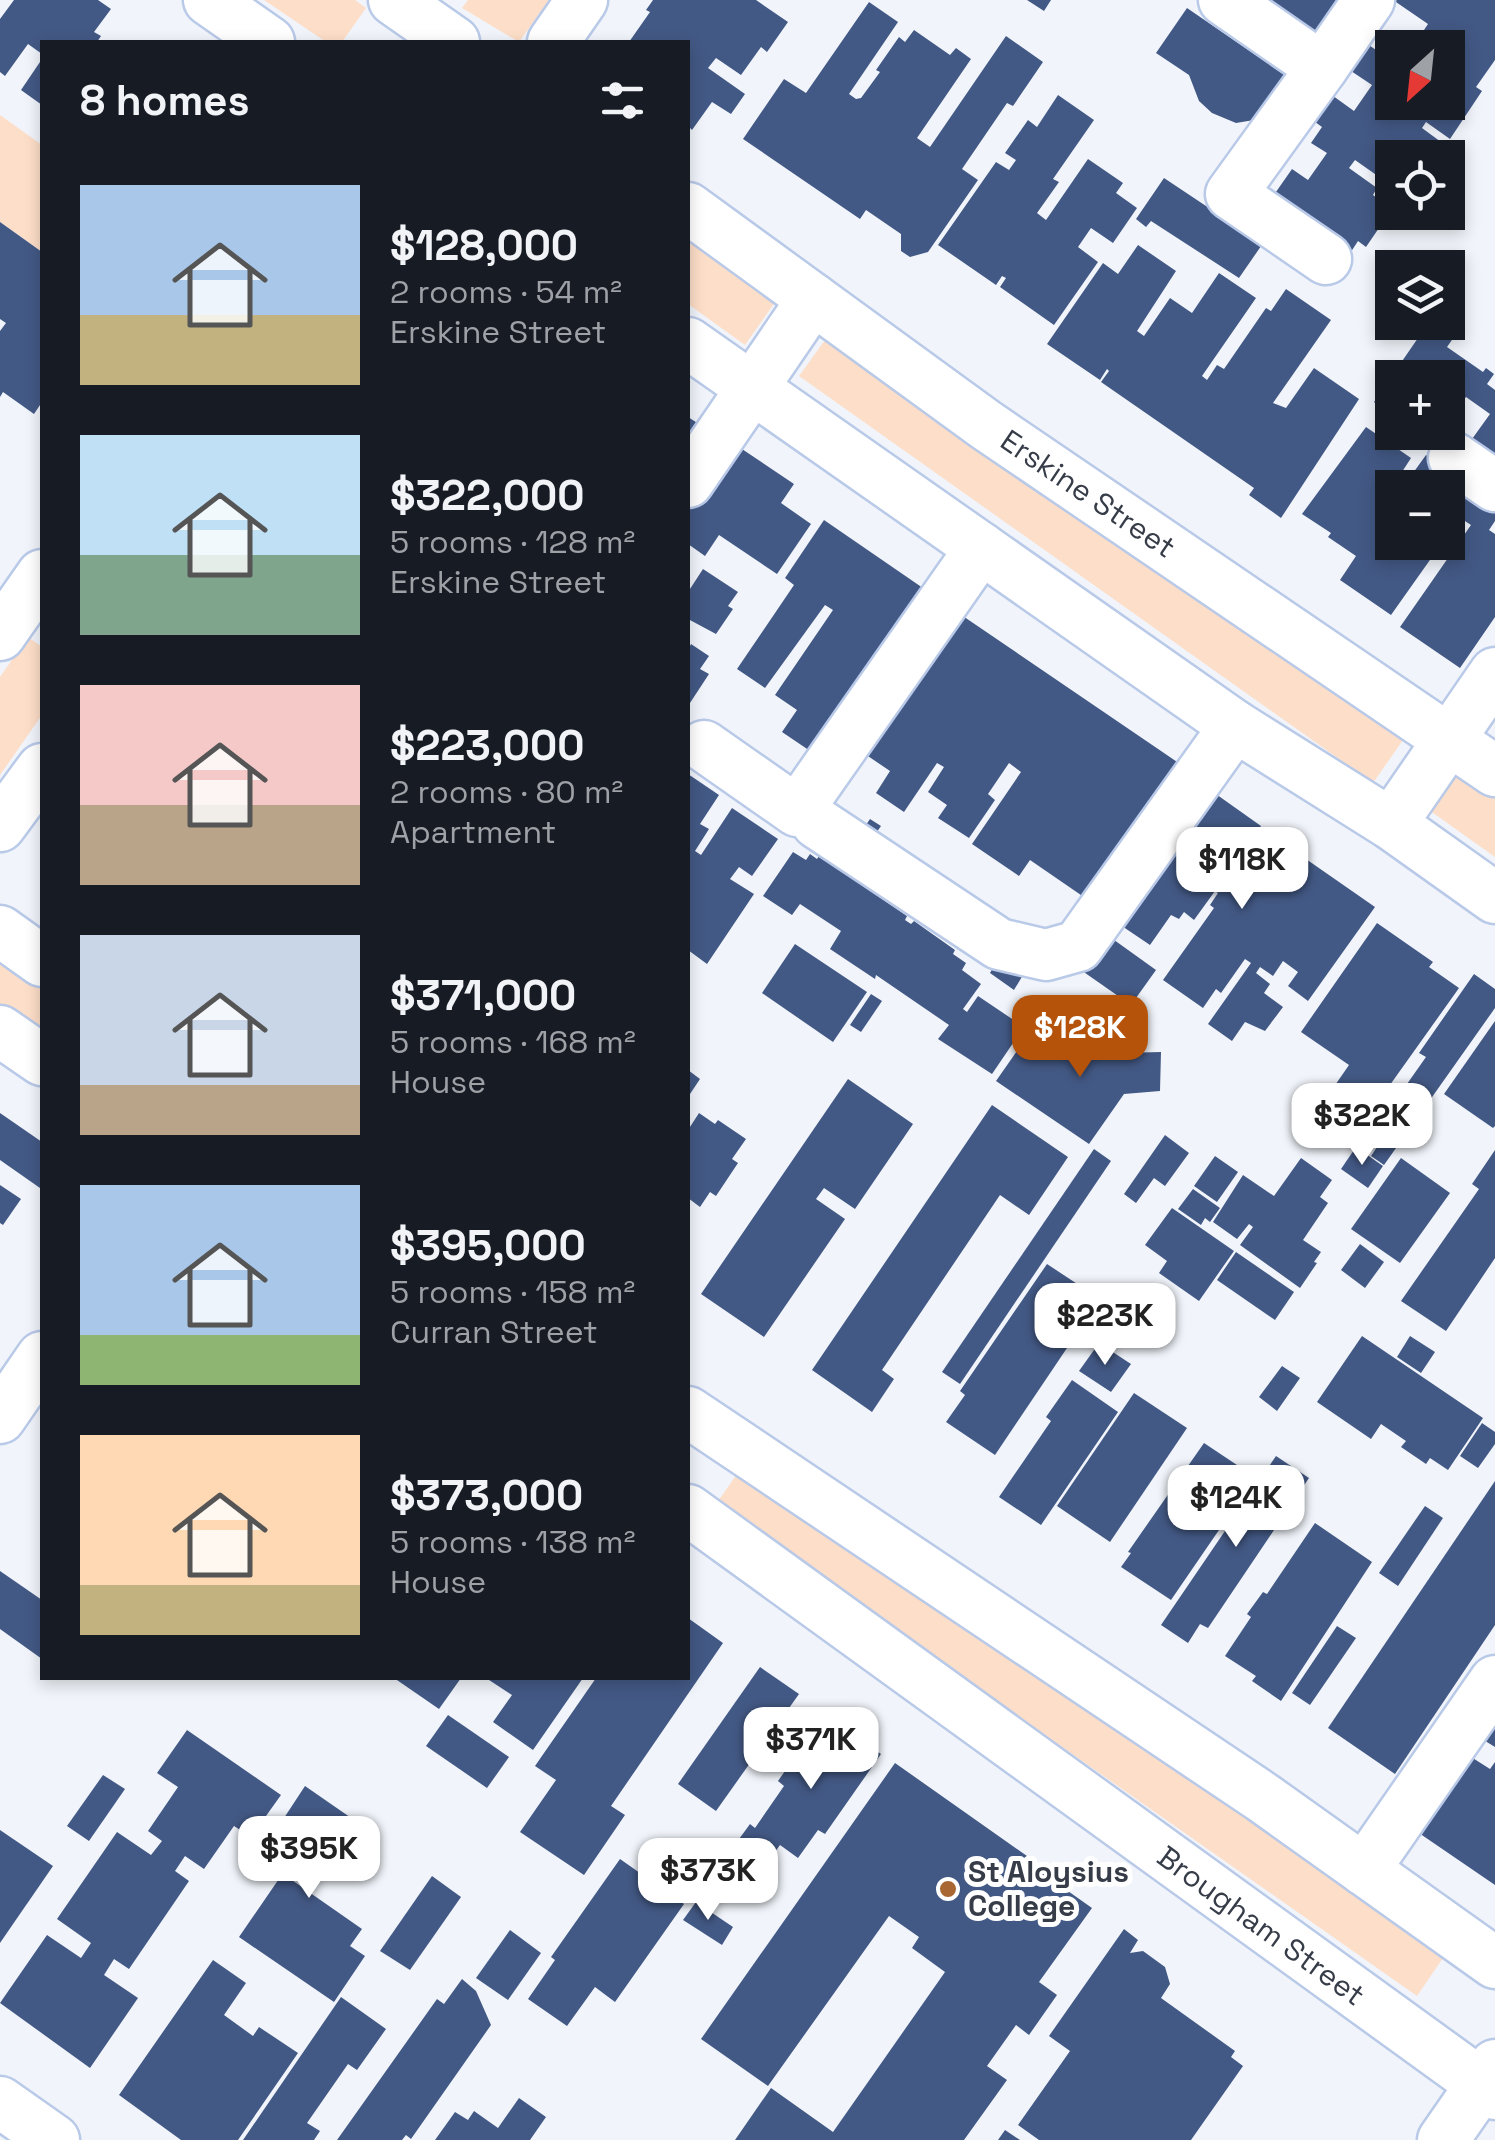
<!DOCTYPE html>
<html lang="en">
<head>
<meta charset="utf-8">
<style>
  :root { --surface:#171b24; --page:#242831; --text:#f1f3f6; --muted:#9ea1a6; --accent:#b45309 }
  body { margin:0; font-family:"Space Grotesk",sans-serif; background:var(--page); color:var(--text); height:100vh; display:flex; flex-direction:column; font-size:38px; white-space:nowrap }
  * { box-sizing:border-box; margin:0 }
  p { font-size:32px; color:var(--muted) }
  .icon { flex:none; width:55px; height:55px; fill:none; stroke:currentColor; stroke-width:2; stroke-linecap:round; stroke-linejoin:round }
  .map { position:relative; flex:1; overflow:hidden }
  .details { position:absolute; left:40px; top:40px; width:650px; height:1640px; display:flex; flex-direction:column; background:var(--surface); border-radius:0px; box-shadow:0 5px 15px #0003 }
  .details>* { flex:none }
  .needle { width:65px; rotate:207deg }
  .buttons { position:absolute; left:1375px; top:30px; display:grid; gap:20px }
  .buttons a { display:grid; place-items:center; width:90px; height:90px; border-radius:0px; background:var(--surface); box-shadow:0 5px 15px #0003; font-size:50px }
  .price { position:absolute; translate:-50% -85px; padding:0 22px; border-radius:20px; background:#fff; color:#222; font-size:32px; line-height:65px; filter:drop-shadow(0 2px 5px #0008) }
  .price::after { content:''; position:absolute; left:50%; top:60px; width:30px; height:22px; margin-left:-15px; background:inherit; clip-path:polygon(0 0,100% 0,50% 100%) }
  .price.on { background:var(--accent); color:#fff }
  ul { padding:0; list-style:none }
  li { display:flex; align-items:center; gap:30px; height:250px; padding:0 40px }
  li span { display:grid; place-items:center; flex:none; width:280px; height:200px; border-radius:0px; color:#555 }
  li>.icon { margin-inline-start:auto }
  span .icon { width:120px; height:120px; fill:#fffc; stroke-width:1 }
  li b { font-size:42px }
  h2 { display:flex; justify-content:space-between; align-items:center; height:120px; padding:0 40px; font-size:42px }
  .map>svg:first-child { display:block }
  .green { fill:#fddec8 }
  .building { fill:#435985 }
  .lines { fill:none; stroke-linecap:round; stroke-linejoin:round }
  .minor-casing { stroke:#b9c9e8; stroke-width:55 }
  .minor { stroke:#fff; stroke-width:50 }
  .poi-dot { fill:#a96734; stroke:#fff; stroke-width:4 }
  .labels { text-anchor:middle; stroke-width:10; stroke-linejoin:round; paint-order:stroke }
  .street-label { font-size:30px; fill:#363c48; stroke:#fff }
  .poi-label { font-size:30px; font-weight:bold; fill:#363c48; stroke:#fff; text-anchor:start }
</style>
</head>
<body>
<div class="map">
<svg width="1495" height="2140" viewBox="0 0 1495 2140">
  <rect width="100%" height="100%" fill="#f1f5fb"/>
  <g class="green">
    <polygon points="264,0 355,0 366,8 342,42 326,42"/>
    <polygon points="468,0 549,0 519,42 462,8"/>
    <polygon points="0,115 42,145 42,252 0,222"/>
    <polygon points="688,234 778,298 745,345 688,304"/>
    <polygon points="830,333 1403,740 1373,783 799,376"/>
    <polygon points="28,637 42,647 42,715 0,775 0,677"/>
    <polygon points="1456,771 1495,799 1495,857 1429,810"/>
    <polygon points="0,946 42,976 42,1037 0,1007"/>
    <polygon points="744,1464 1445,1955 1417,1996 716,1504"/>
  </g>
  <g class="building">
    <polygon points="14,0 98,0 111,9 94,32 101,36 97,42 42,42 42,54 28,44 5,76 0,72 0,19"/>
    <polygon points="653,0 756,0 788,22 767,52 761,47 741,75 716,58 708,68 745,94 731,114 712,102 692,130 688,126 688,42 629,42 650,12 646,10"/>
    <polygon points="1027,0 1051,0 1044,11"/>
    <polygon points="1270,0 1345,0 1321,35"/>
    <polygon points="1393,0 1495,0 1495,60 1476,87 1482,91 1450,139 1426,122 1422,128 1441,142 1430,158 1392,158 1392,186 1355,160 1349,168 1377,188 1373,195 1392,209 1366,247 1358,241 1347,258 1264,209 1292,169 1308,180 1327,153 1311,143 1322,127 1311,119 1329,93 1354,111 1372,85 1345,67 1363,41 1392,61 1392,102 1448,102 1448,48 1412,48 1428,24"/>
    <polygon points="869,2 898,22 849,94 856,99 861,98 880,72 876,70 899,37 905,42 914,30 950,55 956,48 971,59 917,138 930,147 1006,36 1043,62 1013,106 1007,103 962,169 978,180 928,252 910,257 901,251 901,234 866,210 860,219 743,139 784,79 806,93"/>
    <polygon points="1187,8 1289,78 1259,122 1254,120 1236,123 1212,113 1199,101 1189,75 1156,53"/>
    <polygon points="42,59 42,105 21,90"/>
    <polygon points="1058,95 1094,120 1053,179 1059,182 1037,213 1046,220 1088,159 1123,183 1116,193 1137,208 1113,243 1091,228 1078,247 1098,262 1054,325 1000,287 1006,278 1002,276 996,285 938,245 996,162 1009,170 1016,160 1005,153 1028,120 1037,127"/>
    <polygon points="1164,178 1218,214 1268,236 1239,278 1151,221 1146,227 1136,219"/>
    <polygon points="0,222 42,252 42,402 34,414 3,392 0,397 0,331 6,323 0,319"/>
    <polygon points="1138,245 1176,271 1126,348 1137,331 1144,336 1170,298 1192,313 1219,273 1256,298 1202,376 1207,380 1217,365 1224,369 1266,308 1271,311 1286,289 1331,320 1273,403 1286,408 1314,368 1359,399 1281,518 1249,495 1254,488 1101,382 1109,371 1107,369 1100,380 1047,344 1103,263 1118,274"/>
    <polygon points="1429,322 1454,337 1447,347 1483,372 1486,368 1494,374 1487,384 1495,390 1495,476 1462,453 1490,414 1466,397 1461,403 1448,393 1448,378 1392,378 1392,415 1374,402"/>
    <polygon points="688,417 699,424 688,441"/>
    <polygon points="1366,427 1411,458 1400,475 1408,480 1426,455 1495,502 1495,521 1489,530 1495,534 1495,617 1460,668 1400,627 1471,525 1448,510 1457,496 1448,488 1392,488 1392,542 1425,542 1437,550 1391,615 1340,580 1356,556 1328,537 1331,533 1302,514"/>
    <polygon points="730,441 794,484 781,503 811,524 777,574 719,535 705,556 688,544 688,503"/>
    <polygon points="824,520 936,597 819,757 782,732 797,710 775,695 833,610 825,605 765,688 737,669 794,585 785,578"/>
    <polygon points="703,569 738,592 728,606 733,609 716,634 688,619 688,592"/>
    <polygon points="954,610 1186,768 1094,904 1030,860 1019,876 972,844 1021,772 1009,763 988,794 995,800 969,838 938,818 947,805 928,792 944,767 937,763 904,812 876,793 890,771 859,750"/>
    <polygon points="691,644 709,656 700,669 709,674 688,706 688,650"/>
    <polygon points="688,774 719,795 700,824 709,829 695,851 701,855 732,808 778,839 752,876 739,867 730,879 754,894 707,964 688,950"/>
    <polygon points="1206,787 1261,826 1223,884 1263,829 1375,907 1308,1001 1288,986 1298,972 1283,961 1273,976 1260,967 1256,973 1270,984 1264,993 1283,1007 1265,1031 1245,1022 1232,1041 1208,1024 1251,963 1245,959 1221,993 1216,989 1203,1008 1163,980 1214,908 1210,905 1218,893 1215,891 1194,920 1184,912 1179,919 1171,915 1150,945 1110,918"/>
    <polygon points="870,819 881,826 872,839 861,832"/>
    <polygon points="793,852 806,860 810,854 817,859 819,856 907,916 905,920 911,924 914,921 955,950 953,954 966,963 962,970 981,984 963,1009 967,1012 978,996 1024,1027 992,1074 938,1039 949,1025 876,975 875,979 830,949 841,931 800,904 792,915 763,896"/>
    <polygon points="1377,923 1433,962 1429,967 1459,988 1370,1113 1356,1103 1336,1133 1321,1122 1340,1097 1331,1091 1349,1065 1301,1032"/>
    <polygon points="1103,932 1156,970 1131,1005 1078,968"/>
    <polygon points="795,944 867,992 833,1042 762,993"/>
    <polygon points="1000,955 1029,965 1014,990 990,973"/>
    <polygon points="1474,974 1495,989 1495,1008 1384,1165 1371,1156 1404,1107 1395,1101 1426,1057 1419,1053"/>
    <polygon points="871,994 882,1001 861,1032 850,1025"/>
    <polygon points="1495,1021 1495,1126 1493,1128 1444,1094"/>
    <polygon points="1083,1022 1112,1041 1110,1044 1122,1053 1161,1052 1160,1091 1124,1094 1089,1144 996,1081 1028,1035 1064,1059 1075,1043 1070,1040"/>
    <polygon points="688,1070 700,1079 688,1097"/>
    <polygon points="848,1079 913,1124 855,1209 824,1188 816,1199 845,1219 764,1337 701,1294"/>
    <polygon points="992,1105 1068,1157 1029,1215 1000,1195 882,1370 894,1379 872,1412 812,1370"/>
    <polygon points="0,1113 42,1142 40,1188 0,1160"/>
    <polygon points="699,1113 715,1124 718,1120 746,1139 732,1159 738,1163 716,1196 710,1192 700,1207 688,1198 688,1130"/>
    <polygon points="1165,1135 1189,1153 1165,1186 1154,1178 1136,1203 1124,1194"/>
    <polygon points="1356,1147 1383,1166 1368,1188 1341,1169"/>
    <polygon points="1094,1149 1111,1161 960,1384 942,1372"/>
    <polygon points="1495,1150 1495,1258 1446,1331 1401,1301 1479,1189 1472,1184"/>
    <polygon points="1215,1156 1238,1172 1217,1202 1194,1186"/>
    <polygon points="1301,1158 1332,1180 1320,1197 1328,1203 1303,1240 1321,1252 1314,1262 1317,1263 1300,1288 1240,1245 1253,1227 1249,1224 1237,1239 1213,1222 1243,1175 1274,1196"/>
    <polygon points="1401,1158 1450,1193 1400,1263 1351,1229"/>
    <polygon points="0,1185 21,1199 3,1225 0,1223"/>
    <polygon points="1193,1189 1220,1208 1210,1222 1205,1218 1201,1225 1178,1209"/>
    <polygon points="1172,1208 1234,1251 1199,1301 1159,1273 1167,1261 1145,1245"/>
    <polygon points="1360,1244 1384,1262 1365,1288 1341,1270"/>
    <polygon points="1236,1252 1294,1292 1275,1320 1217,1280"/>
    <polygon points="1047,1264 1100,1299 995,1455 946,1422 965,1395 960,1391"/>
    <polygon points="1362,1336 1483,1418 1448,1470 1430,1458 1426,1464 1401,1447 1406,1441 1381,1424 1371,1439 1317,1402"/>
    <polygon points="1410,1336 1435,1352 1421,1373 1397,1357"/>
    <polygon points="1099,1343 1131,1364 1111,1392 1079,1371"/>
    <polygon points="1282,1366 1300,1378 1277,1411 1259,1397"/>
    <polygon points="1072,1380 1118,1412 1041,1525 999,1497 1051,1421 1046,1417"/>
    <polygon points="1134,1393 1187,1428 1110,1542 1057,1506"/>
    <polygon points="1482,1423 1495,1432 1495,1444 1478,1468 1460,1456"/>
    <polygon points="1204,1443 1240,1467 1217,1502 1232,1511 1171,1600 1121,1567 1131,1553 1128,1552"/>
    <polygon points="1276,1456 1309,1478 1208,1628 1200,1624 1188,1643 1161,1625"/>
    <polygon points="1495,1481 1495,1625 1395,1774 1328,1728"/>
    <polygon points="1425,1506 1443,1518 1398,1586 1379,1573"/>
    <polygon points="1315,1523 1372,1562 1281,1701 1252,1681 1256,1676 1225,1656 1251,1617 1247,1614 1263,1592 1267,1594"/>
    <polygon points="0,1571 42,1600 42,1659 0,1629"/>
    <polygon points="688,1618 723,1643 611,1806 625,1815 584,1875 520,1832 556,1780 535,1766 596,1678 688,1678"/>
    <polygon points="1337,1626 1356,1638 1310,1705 1292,1693"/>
    <polygon points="760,1667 799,1694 716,1811 678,1784"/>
    <polygon points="394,1678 461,1678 439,1709"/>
    <polygon points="486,1678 583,1678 533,1750 493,1722 512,1695"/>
    <polygon points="448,1715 509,1757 487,1788 426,1746"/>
    <polygon points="824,1715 881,1754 825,1834 818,1830 798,1858 780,1845 764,1867 734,1846 750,1824 755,1828 784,1786 778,1781"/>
    <polygon points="1495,1720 1495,1747 1482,1739"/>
    <polygon points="187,1730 281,1795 251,1837 234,1826 204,1869 185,1856 175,1871 189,1881 129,1969 114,1959 104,1975 138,1998 90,2068 0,2003 47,1935 81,1958 91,1943 57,1919 117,1832 151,1855 162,1841 148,1831 178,1787 157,1773"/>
    <polygon points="1468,1755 1490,1769 1495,1762 1495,1885 1416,1831"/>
    <polygon points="895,1763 1027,1856 1024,1860 1092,1908 1039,1982 1057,1995 1029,2035 1016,2025 987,2066 1007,2080 964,2140 735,2140 771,2088 833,2132 945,1972 912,1948 919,1937 889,1916 768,2086 701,2039"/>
    <polygon points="103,1775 125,1789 89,1841 67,1826"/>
    <polygon points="305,1786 370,1831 349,1863 326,1847 320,1856 306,1847 286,1876 362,1929 350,1946 365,1956 334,2002 239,1937 283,1873 263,1860 290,1822 284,1818"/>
    <polygon points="0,1830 53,1866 0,1943"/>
    <polygon points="620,1859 684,1904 615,2002 595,1987 567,2026 528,1999 555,1960 551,1957"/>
    <polygon points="432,1876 461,1897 410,1970 380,1951"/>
    <polygon points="696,1902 733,1927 722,1945 683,1920"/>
    <polygon points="1124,1929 1138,1940 1130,1953 1143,1951 1165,1967 1170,1984 1161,1998 1235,2051 1231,2057 1243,2066 1191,2140 1039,2140 1018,2125 1070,2051 1049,2036"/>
    <polygon points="510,1930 541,1953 508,2000 476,1978"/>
    <polygon points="213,1960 246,1983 224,2015 253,2036 259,2027 298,2053 238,2140 181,2140 119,2095"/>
    <polygon points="462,1979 476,1991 491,2025 411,2139 406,2135 402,2140 337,2140 437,1999 444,2004"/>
    <polygon points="341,1997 386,2029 357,2070 348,2064 307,2123 320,2131 314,2140 243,2140"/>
    <polygon points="519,2098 546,2117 530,2140 435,2140 455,2112 468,2120 474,2111 498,2128"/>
    <polygon points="1005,2130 1020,2140 998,2140"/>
  </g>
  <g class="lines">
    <defs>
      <g id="minor">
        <polyline points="209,0 269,42"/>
        <polyline points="394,0 454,42"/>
        <polyline points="1224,0 1322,68 1369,0"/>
        <polyline points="553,42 582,0"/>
        <polyline points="1322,68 1231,194 1326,259"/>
        <polyline points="688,208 986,425 1495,771"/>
        <polyline points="688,343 1235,726 1391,824 1495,898"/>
        <polyline points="1454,458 1495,486"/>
        <polyline points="688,482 813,299"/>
        <polyline points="0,635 42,575"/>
        <polyline points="704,746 797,811 981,548"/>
        <polyline points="817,823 999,944 1046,955 1078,946 1235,726"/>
        <polyline points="1391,824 1495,673"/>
        <polyline points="0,826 42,769"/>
        <polyline points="0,931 42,961"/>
        <polyline points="0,1031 42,1060"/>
        <polyline points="688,1412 1262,1797 1495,1963"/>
        <polyline points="0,1418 42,1357"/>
        <polyline points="688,1510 1495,2094"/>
        <polyline points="1364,1870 1495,1681"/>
        <polyline points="0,2102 54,2140"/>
        <polyline points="1443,2140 1495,2065"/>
      </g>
    </defs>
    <use href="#minor" class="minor-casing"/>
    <use href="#minor" class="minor"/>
  </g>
  <circle class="poi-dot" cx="948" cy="1889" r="10"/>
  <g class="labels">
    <g class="street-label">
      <text transform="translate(1088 494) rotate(34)" y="10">Erskine Street</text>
      <text transform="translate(1261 1926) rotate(36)" y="10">Brougham Street</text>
    </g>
    <g class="poi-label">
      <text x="968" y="1882">St Aloysius<tspan x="968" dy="34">College</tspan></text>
    </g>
  </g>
</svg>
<div class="buttons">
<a><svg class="needle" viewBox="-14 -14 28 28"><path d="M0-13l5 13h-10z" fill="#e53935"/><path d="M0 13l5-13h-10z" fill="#9ea1a6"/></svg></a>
<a><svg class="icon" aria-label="locate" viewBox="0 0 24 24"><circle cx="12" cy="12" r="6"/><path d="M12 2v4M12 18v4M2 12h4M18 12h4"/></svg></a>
<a><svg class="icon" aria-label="layers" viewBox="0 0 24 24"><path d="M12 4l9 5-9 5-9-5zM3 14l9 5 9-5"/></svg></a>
<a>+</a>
<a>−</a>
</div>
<b class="price" style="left:1242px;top:912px">$118K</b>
<b class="price on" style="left:1080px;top:1080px">$128K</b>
<b class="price" style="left:1362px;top:1168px">$322K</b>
<b class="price" style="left:1105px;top:1368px">$223K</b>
<b class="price" style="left:1236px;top:1550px">$124K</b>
<b class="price" style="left:811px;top:1792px">$371K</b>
<b class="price" style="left:309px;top:1901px">$395K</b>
<b class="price" style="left:708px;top:1923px">$373K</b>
<section class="details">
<h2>8 homes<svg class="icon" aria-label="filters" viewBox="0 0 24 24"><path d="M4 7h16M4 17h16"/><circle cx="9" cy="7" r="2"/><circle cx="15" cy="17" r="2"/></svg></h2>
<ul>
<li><span style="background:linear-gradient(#a9c7e8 65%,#c2b280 0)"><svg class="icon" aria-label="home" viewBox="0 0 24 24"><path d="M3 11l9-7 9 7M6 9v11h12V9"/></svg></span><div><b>$128,000</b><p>2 rooms · 54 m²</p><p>Erskine Street</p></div></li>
<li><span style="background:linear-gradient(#bfe0f5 60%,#7fa58c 0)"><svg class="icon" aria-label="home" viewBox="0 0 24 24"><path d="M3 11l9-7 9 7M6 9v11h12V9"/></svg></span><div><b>$322,000</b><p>5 rooms · 128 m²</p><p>Erskine Street</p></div></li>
<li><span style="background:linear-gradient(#f6c9c9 60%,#b9a48a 0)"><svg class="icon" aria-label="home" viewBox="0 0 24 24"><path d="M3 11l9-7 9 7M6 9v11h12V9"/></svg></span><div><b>$223,000</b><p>2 rooms · 80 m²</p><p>Apartment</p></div></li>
<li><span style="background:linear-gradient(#c9d6e8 75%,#b9a48a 0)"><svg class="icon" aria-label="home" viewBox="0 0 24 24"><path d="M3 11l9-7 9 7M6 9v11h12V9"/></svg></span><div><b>$371,000</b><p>5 rooms · 168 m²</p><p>House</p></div></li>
<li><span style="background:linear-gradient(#a9c7e8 75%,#8fb573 0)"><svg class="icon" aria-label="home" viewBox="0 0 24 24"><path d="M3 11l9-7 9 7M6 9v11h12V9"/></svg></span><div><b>$395,000</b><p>5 rooms · 158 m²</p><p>Curran Street</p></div></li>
<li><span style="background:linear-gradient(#ffd9b3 75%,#c2b280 0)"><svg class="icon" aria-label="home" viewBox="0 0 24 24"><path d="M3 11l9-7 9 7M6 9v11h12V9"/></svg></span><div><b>$373,000</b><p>5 rooms · 138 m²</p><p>House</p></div></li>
</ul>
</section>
</div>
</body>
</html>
